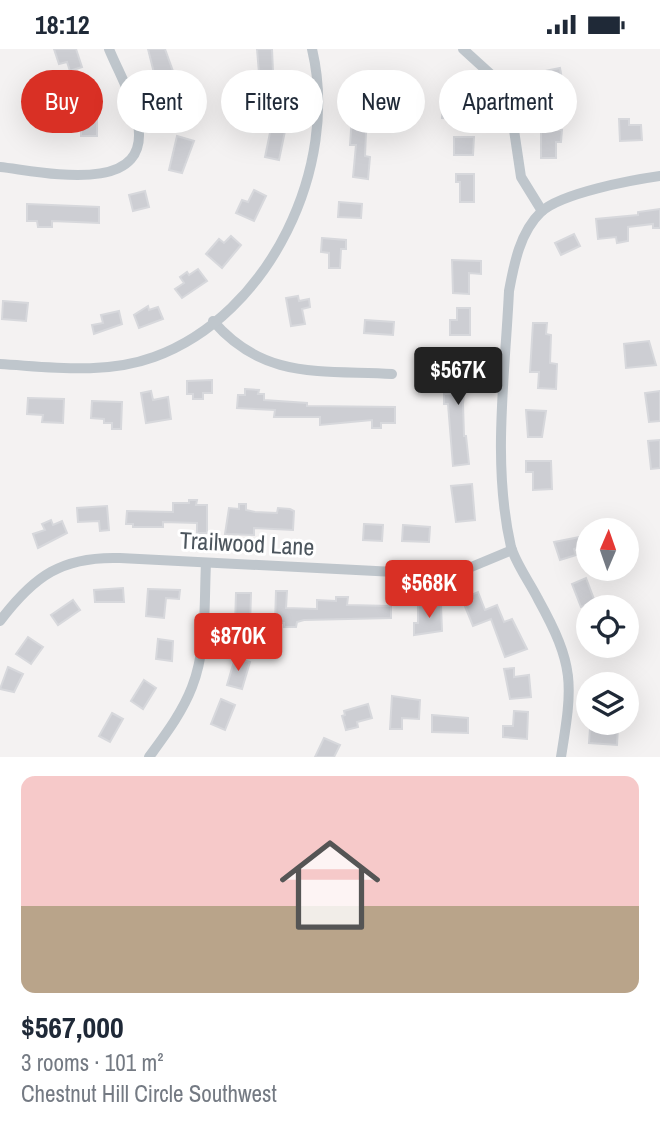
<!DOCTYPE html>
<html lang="en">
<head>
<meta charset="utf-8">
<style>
  :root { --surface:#fff; --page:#f2f2f3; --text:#1f2937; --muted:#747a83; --accent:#d93025 }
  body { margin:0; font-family:"Archivo Narrow",sans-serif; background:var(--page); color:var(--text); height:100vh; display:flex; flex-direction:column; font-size:26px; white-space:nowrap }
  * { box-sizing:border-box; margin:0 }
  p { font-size:23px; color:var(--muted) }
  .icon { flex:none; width:38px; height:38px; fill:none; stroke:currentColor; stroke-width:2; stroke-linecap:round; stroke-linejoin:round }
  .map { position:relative; height:708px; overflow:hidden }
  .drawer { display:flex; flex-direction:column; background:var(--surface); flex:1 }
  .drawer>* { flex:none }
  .hud { position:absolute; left:21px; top:21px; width:620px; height:63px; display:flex; gap:14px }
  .needle { width:46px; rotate:2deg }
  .buttons { position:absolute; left:576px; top:469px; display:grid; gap:14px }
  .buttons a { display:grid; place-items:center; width:63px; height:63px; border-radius:50%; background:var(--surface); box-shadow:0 7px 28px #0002; font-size:35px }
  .price { position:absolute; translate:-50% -60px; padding:0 16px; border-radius:7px; background:var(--accent); color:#fff; font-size:23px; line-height:46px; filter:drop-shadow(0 2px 4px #0008) }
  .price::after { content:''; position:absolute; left:50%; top:42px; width:21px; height:16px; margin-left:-10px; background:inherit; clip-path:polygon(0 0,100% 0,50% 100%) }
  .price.active { background:#222; color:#fff }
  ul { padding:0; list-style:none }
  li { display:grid; align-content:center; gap:14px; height:371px; padding:0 21px }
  li span { display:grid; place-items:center; height:217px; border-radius:14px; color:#555 }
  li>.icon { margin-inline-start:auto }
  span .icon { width:126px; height:126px; fill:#fffc; stroke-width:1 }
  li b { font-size:30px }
  .tag { padding:0 24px; border-radius:32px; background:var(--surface); box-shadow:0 7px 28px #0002; font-size:24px; line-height:63px }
  .tag.active { background:var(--accent); color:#fff }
  .status { display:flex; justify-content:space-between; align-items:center; height:49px; padding:0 35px; background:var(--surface); direction:ltr }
  .status svg { height:19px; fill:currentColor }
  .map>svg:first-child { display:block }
  .building { fill:#cdced3; stroke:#d7d8dc; stroke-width:2 }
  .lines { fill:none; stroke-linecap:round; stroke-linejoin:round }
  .minor { stroke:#bfc6cc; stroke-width:10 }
  .labels { text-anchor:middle; stroke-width:6; stroke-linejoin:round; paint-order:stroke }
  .street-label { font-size:24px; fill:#4c555d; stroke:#fff }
</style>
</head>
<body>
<div class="status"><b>18:12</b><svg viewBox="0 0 49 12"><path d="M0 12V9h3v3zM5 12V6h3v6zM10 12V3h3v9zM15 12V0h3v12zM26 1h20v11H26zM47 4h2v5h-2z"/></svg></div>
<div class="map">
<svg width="660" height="708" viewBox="0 0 660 708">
  <rect width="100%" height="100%" fill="#f4f2f2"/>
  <g class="building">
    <polygon points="54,0 76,0 82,18 70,22 67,13 59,15"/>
    <polygon points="148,0 165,0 179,39 184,37 189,64 175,70 159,26 155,28"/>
    <polygon points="257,0 272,0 273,23 259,24"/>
    <polygon points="560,19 565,47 545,51 540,23"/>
    <polygon points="446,41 465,42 465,70 442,69 443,51 446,51"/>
    <rect x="81" y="50" width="16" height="37"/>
    <polygon points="356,59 367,60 365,107 370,108 368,130 353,128 356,96 350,96 352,67 355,67"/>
    <polygon points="619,70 629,70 629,76 641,76 642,91 620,92"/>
    <polygon points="271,79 285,82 279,111 265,108"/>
    <polygon points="541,81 562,81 561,93 556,93 556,109 541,109"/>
    <polygon points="177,87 194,92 182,124 169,121"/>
    <polygon points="454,88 474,88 473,106 454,106"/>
    <polygon points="456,125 474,125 474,153 460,153 460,133 456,133"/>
    <polygon points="254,141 266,147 254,172 236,164 242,151 248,153"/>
    <polygon points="145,142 149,158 133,162 129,146"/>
    <polygon points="339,153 362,155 361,169 338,168"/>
    <polygon points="27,155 99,158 99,174 52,172 52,178 38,178 37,172 27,172"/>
    <polygon points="660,160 660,179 653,179 653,175 628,178 628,192 617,194 616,188 598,190 596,170 638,166 638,163"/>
    <polygon points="574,185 580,197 561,206 555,194"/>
    <polygon points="231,187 241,196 222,219 206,205 219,190 224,194"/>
    <polygon points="322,189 346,191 346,200 341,200 340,219 329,219 329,204 321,203"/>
    <polygon points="452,211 481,212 481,225 469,224 469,245 453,244"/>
    <polygon points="198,220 207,232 182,249 175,240 184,234 180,228 187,223 189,226"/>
    <polygon points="298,247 299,252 309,250 310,258 302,260 305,275 291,277 286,249"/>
    <polygon points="3,252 28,254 26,272 2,270"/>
    <polygon points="148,257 149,261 158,258 163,270 139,279 134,266"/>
    <polygon points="457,259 470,259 470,286 450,286 450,271 457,271"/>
    <polygon points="119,262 122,275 94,285 92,276 103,274 101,266"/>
    <polygon points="365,271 394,273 393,286 364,284"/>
    <polygon points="533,274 547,274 546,285 551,286 550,314 557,315 556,340 538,339 539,323 530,323"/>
    <polygon points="649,292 656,316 626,319 624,295"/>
    <polygon points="449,299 469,300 463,355 464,387 466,387 469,415 453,417 448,355 444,355 444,345 453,345 454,311 448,310"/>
    <polygon points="212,331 212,344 203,344 203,350 193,350 193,345 187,345 187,332"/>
    <polygon points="245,340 259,341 258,345 264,345 264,351 307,354 307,357 395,358 395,374 381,374 381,379 372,379 372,371 320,376 320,368 274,368 275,361 237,359 238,346 245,346"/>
    <polygon points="151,342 153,351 168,348 171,370 146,374 141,344"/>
    <polygon points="660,342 660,372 649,373 645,344"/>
    <polygon points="28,349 64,350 63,374 42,373 43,366 27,365"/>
    <polygon points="92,352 122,353 121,380 112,380 112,374 104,374 104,370 91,369"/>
    <polygon points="526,361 546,362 542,388 528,388"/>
    <polygon points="660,391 660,419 651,420 648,392"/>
    <polygon points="526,412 551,412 552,440 533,441 533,423 526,423"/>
    <polygon points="472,435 475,471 456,473 451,437"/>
    <polygon points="189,451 197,451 196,456 207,456 207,484 197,484 197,474 163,473 163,478 133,478 133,475 126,475 127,462 173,463 173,454 189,454"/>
    <polygon points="239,455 246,455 246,461 255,463 277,464 278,459 290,460 294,462 293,481 254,479 254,486 225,485 229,459 239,460"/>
    <polygon points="107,457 109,481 100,482 99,472 78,473 77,459"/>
    <polygon points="51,471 53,476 62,472 67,484 38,499 33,485 45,481 42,475"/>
    <polygon points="364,475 383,476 382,492 363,491"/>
    <polygon points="403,476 430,478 429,493 402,492"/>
    <polygon points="585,487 588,495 574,500 576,506 560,511 554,493"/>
    <polygon points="586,529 595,553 581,558 572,535"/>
    <polygon points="123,539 124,553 95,553 94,541"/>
    <polygon points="148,540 180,541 179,550 166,549 164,569 146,567"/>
    <polygon points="276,542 287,542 286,559 317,560 317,551 336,552 336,548 348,548 347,556 391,557 391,569 304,571 297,573 296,578 284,578 284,574 275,574"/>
    <polygon points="478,543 485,561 497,556 504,573 512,570 527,600 505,608 491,570 473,577 462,550"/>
    <polygon points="236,544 251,544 250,576 235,576"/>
    <polygon points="73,551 80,561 58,576 51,566"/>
    <polygon points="418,556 441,556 442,582 414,586 414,574 418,574"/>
    <polygon points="28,588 43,598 31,615 16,605"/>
    <polygon points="158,590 173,592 172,612 156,610"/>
    <polygon points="235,609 250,613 242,640 227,636"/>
    <polygon points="8,618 23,625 14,643 0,640"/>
    <polygon points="514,619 514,628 529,626 531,648 510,650 504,620"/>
    <polygon points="144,631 156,639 143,660 131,652"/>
    <polygon points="392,647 420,651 419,670 402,669 402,680 390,680"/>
    <polygon points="221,650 235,656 225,681 211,675"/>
    <polygon points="368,655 372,669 357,673 358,678 346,681 342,667 345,666 344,662"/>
    <polygon points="514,662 528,663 527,690 503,688 503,677 513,677"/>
    <polygon points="112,664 123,670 110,693 99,687"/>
    <polygon points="432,666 468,669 468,684 432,683"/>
    <polygon points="601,677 618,678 617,696 589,694 590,679 600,679"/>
    <polygon points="324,689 340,696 334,708 315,708"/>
  </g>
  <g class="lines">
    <g class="minor">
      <polyline points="463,0 508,41 521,128 542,162"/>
      <path d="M0 118C39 122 151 149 138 75 134 50 119 24 109 0"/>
      <path d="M213 272C264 331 320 321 392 325"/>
      <path d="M0 315C51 318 105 326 154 308 270 266 340 117 312 0"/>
      <path d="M0 572C34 527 62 507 120 509L434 525 464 521 512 501"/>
      <path d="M149 708C165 686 182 664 192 638 207 600 204 554 206 514"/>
      <path d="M561 708C573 634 575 617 538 550 530 534 516 515 511 498 492 415 505 327 509 242 514 215 520 183 541 163 561 144 632 131 660 127"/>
    </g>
  </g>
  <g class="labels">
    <g class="street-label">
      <text transform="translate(247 495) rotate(3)" y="8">Trailwood Lane</text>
    </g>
  </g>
</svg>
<div class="buttons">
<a><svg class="needle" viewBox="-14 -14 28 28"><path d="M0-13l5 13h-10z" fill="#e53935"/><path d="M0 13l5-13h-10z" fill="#747a83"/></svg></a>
<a><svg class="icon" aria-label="locate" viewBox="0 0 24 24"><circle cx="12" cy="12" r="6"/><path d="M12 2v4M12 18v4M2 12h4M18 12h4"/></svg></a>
<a><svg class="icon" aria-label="layers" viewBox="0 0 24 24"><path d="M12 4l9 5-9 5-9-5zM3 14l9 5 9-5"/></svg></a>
</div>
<b class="price active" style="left:458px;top:358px">$567K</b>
<b class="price" style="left:429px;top:571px">$568K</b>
<b class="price" style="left:238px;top:624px">$870K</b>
<div class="hud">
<a class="tag active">Buy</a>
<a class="tag">Rent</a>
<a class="tag">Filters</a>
<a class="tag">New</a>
<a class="tag">Apartment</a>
</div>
</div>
<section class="drawer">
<ul>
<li><span style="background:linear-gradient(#f6c9c9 60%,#b9a48a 0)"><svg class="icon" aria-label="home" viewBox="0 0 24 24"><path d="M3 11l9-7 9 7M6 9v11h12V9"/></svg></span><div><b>$567,000</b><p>3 rooms · 101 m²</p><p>Chestnut Hill Circle Southwest</p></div></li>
</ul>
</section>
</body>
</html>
